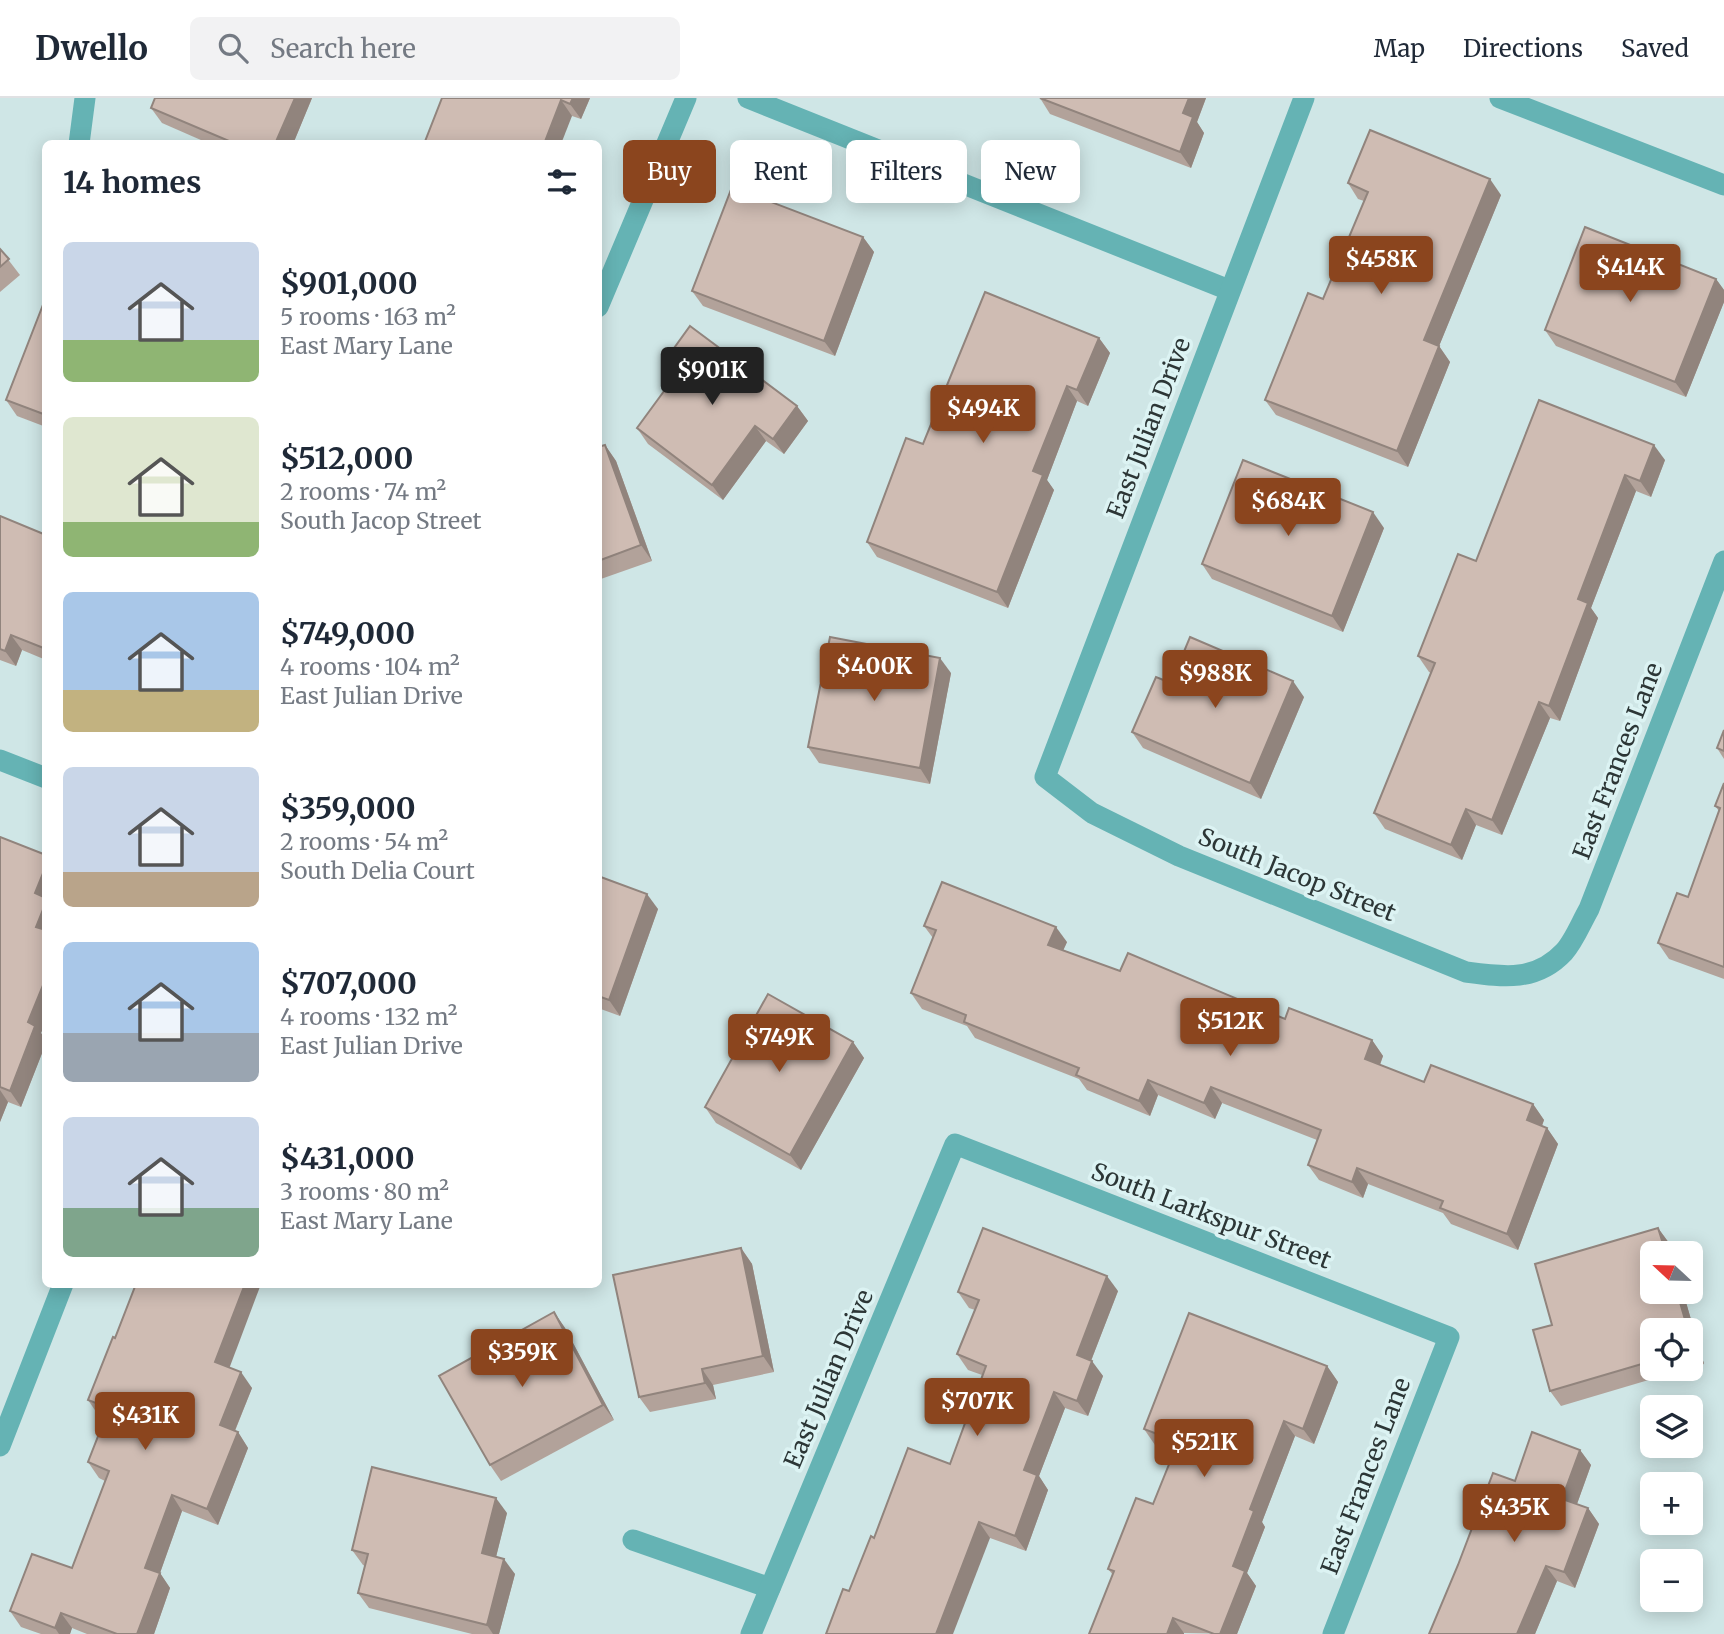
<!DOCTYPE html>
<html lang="en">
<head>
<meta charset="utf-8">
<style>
  :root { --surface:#fff; --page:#f2f2f3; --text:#1f2937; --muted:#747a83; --line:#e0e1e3; --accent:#8b451e }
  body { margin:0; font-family:Merriweather,serif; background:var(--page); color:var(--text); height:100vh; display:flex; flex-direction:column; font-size:26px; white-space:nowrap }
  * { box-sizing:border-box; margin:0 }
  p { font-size:23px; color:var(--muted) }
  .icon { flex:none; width:38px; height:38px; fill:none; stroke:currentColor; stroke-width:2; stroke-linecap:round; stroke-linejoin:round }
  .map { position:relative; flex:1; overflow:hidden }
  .panel { position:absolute; left:42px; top:42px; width:560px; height:1148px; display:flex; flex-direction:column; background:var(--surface); border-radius:10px; box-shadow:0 4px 18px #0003 }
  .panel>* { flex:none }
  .guide { position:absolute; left:623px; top:42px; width:665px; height:63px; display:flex; gap:14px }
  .needle { width:46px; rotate:292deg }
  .buttons { position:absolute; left:1640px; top:1143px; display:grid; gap:14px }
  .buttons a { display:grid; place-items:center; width:63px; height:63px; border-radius:10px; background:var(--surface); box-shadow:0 4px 18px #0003; font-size:35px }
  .price { position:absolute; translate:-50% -60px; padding:0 16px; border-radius:7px; background:var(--accent); color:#fff; font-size:23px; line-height:46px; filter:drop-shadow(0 2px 4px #0008) }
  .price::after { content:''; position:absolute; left:50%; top:42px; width:21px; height:16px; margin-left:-10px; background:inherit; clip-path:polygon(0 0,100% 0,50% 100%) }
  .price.current { background:#222; color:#fff }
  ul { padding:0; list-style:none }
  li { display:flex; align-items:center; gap:21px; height:175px; padding:0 21px }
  li span { display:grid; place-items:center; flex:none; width:196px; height:140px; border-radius:10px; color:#555 }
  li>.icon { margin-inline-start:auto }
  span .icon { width:84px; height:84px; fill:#fffc; stroke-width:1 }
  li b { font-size:30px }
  h2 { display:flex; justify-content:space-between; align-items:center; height:84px; padding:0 21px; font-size:30px }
  .chip { padding:0 24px; border-radius:10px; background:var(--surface); box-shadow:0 4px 18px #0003; font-size:24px; line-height:63px }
  .chip.current { background:var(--accent); color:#fff }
  header { display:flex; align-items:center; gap:42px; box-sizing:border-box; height:98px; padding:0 35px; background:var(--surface); border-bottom:2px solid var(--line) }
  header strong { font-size:33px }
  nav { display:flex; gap:38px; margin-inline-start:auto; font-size:24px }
  .search { width:490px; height:63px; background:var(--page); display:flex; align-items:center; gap:18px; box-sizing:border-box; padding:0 24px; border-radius:10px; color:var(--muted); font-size:26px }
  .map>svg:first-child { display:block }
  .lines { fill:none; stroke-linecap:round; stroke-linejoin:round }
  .minor { stroke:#65b3b4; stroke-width:21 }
  .wall { fill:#b2a29a }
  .shaded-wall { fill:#91847d }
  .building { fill:#cfbcb3; stroke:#91847d; stroke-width:2 }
  .labels { text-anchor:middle; stroke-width:7; stroke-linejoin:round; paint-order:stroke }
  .street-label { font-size:24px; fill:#2c3636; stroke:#dcf3f3 }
</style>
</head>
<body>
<header>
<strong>Dwello</strong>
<div class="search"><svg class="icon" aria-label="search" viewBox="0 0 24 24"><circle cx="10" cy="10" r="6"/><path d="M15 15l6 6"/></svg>Search here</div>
<nav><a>Map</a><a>Directions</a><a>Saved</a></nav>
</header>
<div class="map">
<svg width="1724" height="1536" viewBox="0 0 1724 1536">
  <rect width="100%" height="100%" fill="#cfe6e6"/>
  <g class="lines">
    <g class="minor">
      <polyline points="748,0 1229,192"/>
      <path d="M1304 0 1045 679 1092 715 1179 758 1466 874C1503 879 1536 884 1564 854 1574 843 1581 825 1589 811L1724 463"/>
      <polyline points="1500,0 1724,87"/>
      <polyline points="79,46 85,0"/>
      <polyline points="598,209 686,0"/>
      <polyline points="0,662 46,680"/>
      <polyline points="0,1348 63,1186"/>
      <polyline points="633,1442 770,1490"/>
      <polyline points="751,1536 955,1046 1449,1239 1333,1536"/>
    </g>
  </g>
  <g class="wall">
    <polygon points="155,0 312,0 293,46 210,46 162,25 151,10"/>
    <polygon points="442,0 590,0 581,21 572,18"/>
    <polygon points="1040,0 1206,0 1197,24 1204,35 1191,70 1050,16"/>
    <polygon points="1348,85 1501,97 1439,248 1450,264 1408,369 1276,317 1265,302 1323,201 1364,103 1358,101"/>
    <polygon points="863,139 874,154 835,258 703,208 692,193"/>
    <polygon points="0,151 20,177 0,194"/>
    <polygon points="1716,181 1724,192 1724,204 1686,299 1556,248 1545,232"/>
    <polygon points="46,199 46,329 17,318 6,302"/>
    <polygon points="1099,240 1110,255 1088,308 1077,303 1047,382 1054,392 1008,510 877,459 867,444 923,346"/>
    <polygon points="664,264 797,308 808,323 784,356 766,343 723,402 648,346 637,330 675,279"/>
    <polygon points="1539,302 1665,362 1651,399 1636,393 1591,510 1598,520 1560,623 1550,620 1502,737 1476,727 1462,762 1385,731 1374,715 1431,575 1429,574 1418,558 1476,463"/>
    <polygon points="605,347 616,363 652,463 598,482 598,349"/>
    <polygon points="0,418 46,437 46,562 22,552 16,568 0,562"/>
    <polygon points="1384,430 1343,534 1212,481 1202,466"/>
    <polygon points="951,575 930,686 819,665 808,649"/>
    <polygon points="1171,585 1304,599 1261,701 1143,650 1132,634"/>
    <polygon points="1724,632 1724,661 1717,650"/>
    <polygon points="1724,685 1724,881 1669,861 1658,845 1688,799 1719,713 1715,708"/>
    <polygon points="0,739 46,757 46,923 41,935 46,942 46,945 21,1009 8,1004 0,1024"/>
    <polygon points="598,778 658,811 620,918 598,910"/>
    <polygon points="924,828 1067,844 1063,852 1120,873 1285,921 1372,942 1383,958 1380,967 1424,984 1533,1006 1544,1022 1542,1028 1547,1030 1558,1046 1518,1152 1451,1126 1443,1115 1368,1086 1363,1100 1319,1082 1308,1067 1317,1042 1222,1005 1215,1021 1158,997 1150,1018 1087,992 1079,981 975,940 967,928 922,911 911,895 933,840"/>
    <polygon points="853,944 864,960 801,1072 716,1025 705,1009"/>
    <polygon points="1658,1130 1669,1145 1672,1155 1652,1155 1652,1194 1683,1194 1704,1266 1690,1270 1690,1232 1652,1232 1652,1270 1689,1270 1561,1308 1550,1293 1533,1232 1552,1227 1535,1166"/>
    <polygon points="741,1150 752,1166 774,1274 713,1287 716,1301 650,1314 639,1299"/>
    <polygon points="1118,1193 1091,1263 1103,1278 1088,1318 1065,1310 1039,1378 1048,1392 1026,1453 990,1440 849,1493 874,1440 950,1366 982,1277 968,1272 957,1256 975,1212 969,1210 958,1194"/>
    <polygon points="554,1214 565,1230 614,1322 501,1383 490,1367"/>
    <polygon points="1327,1268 1338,1284 1314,1346 1295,1338 1262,1424 1265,1429 1247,1475 1256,1488 1237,1536 1184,1535 1113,1477 1108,1471 1153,1406 1174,1354 1155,1347 1144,1331"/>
    <polygon points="230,1270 252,1290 235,1333 238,1334 248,1350 218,1427 182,1413 160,1475 170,1490 154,1536 87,1536 72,1530 70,1536 41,1536 21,1529 10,1513 72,1470 105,1383 99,1380 88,1364 106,1320 99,1318 88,1302"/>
    <polygon points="1580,1352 1591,1367 1577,1406 1588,1410 1599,1426 1575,1490 1557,1483 1535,1536 1515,1383"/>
    <polygon points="507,1415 496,1459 515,1476 499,1536 472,1536 369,1510 358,1495 365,1468 363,1467 352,1452"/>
  </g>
  <g class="shaded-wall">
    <polygon points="295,0 312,0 293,46 275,46"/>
    <polygon points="573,0 590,0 581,21 570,6"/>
    <polygon points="1189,0 1206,0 1197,24 1204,35 1191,70 1180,54 1183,15"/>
    <polygon points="561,2 572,18 561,46 544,46"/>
    <polygon points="1490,81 1501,97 1435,258 1424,242"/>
    <polygon points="863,139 874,154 835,258 824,243"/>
    <polygon points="1716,181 1724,192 1724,204 1686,299 1675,284"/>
    <polygon points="1099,240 1110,255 1088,308 1077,292"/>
    <polygon points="1439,248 1450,264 1408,369 1397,353"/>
    <polygon points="1067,288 1077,303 1047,382 1054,392 1008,510 997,494 1033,373"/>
    <polygon points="797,308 808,323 784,356 773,341"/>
    <polygon points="755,328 766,343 723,402 712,387"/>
    <polygon points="605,347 616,363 652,463 641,447"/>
    <polygon points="1654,347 1665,362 1651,399 1640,383"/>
    <polygon points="1625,377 1636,393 1591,510 1598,520 1560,623 1549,608 1578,501"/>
    <polygon points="1373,414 1384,430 1343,534 1332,518"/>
    <polygon points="11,537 22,552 16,568 5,553"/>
    <polygon points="940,560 951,575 930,686 920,670"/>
    <polygon points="1293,583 1304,599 1261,701 1250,685"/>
    <polygon points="1539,604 1550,620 1502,737 1492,722"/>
    <polygon points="1466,711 1476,727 1462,762 1451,747"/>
    <polygon points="46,768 46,842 36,829 35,795"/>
    <polygon points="647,796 658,811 620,918 609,902"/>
    <polygon points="1056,829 1067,844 1059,862 1048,847"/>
    <polygon points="46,880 46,923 41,935 46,942 46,945 21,1009 10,993 28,924"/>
    <polygon points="1372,942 1383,958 1376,977 1365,961"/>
    <polygon points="853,944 864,960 801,1072 790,1057"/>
    <polygon points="1148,982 1158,997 1150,1018 1139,1003"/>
    <polygon points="1211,989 1222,1005 1215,1021 1204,1005"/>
    <polygon points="0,992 8,1004 0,1024"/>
    <polygon points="1533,1006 1544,1022 1538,1038 1527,1022"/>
    <polygon points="1547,1030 1558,1046 1518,1152 1507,1136"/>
    <polygon points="1357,1070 1368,1086 1363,1100 1352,1084"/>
    <polygon points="1658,1130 1669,1145 1672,1155 1666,1155"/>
    <polygon points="741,1150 752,1166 774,1274 763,1258"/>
    <polygon points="1107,1178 1118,1193 1087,1273 1077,1257"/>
    <polygon points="245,1186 261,1186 226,1279 215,1264"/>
    <polygon points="1677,1194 1683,1194 1704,1266 1693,1250 1690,1241 1690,1232 1688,1232"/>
    <polygon points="554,1214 565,1230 614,1322 603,1307"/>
    <polygon points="1092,1263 1103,1278 1088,1318 1077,1303"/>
    <polygon points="1327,1268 1338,1284 1314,1346 1303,1331"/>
    <polygon points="702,1271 713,1287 716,1301 705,1285"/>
    <polygon points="241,1274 252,1290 231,1342 220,1327"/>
    <polygon points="1054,1294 1065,1310 1039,1378 1048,1392 1026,1453 1015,1438 1024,1372"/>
    <polygon points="1284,1323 1295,1338 1262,1424 1265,1429 1247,1475 1256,1488 1237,1536 1220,1536 1233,1468 1250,1411"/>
    <polygon points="238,1334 248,1350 218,1427 207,1411"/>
    <polygon points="1580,1352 1591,1367 1573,1417 1562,1401"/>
    <polygon points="172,1397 182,1413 160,1475 170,1490 154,1536 137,1536 145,1470"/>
    <polygon points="496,1400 507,1415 493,1471 482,1455"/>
    <polygon points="1588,1410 1599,1426 1575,1490 1564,1474"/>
    <polygon points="979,1424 990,1440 953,1536 936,1536"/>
    <polygon points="504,1461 515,1476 499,1536 493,1536 487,1527"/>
    <polygon points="1546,1468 1557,1483 1535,1536 1517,1536"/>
    <polygon points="61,1515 72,1530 70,1536 59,1536 55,1530"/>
    <polygon points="1173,1520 1184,1535 1184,1536 1167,1536"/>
  </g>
  <g class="building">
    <polygon points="155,0 295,0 275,46 236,46 151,10"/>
    <polygon points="442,0 573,0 570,6 561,2 544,46 424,46"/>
    <polygon points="1040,0 1189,0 1183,15 1193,19 1180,54"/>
    <polygon points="1370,32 1490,81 1424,242 1439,248 1397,353 1265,302 1308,195 1323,201 1368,94 1348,85"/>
    <polygon points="732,89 863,139 824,243 692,193"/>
    <polygon points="1585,129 1716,181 1675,284 1545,232"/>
    <polygon points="0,151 9,161 0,169"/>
    <polygon points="985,194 1099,240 1077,292 1067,288 1033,373 1043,377 997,494 867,444 906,340 923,346"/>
    <polygon points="46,199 46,317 6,302"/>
    <polygon points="690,228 797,308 773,341 755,328 712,387 637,330 678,274 664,264"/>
    <polygon points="1539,302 1654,347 1640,383 1625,377 1578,501 1588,505 1549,608 1539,604 1492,722 1466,711 1451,747 1374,715 1435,565 1418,558 1458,456 1476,463"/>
    <polygon points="605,347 641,447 598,463 598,349"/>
    <polygon points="1243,362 1373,414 1332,518 1202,466"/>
    <polygon points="0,418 46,437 46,551 11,537 5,553 0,551"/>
    <polygon points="830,539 940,560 920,670 808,649"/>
    <polygon points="1190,539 1293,583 1250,685 1132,634 1156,579 1171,585"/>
    <polygon points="1724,632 1724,653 1717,650"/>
    <polygon points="1724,685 1724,869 1658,845 1677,795 1688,799 1720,710 1715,708"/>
    <polygon points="0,739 46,757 46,768 35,795 46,800 46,804 36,829 46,832 46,880 28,924 35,928 10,993 0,989"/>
    <polygon points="598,778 647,796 609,902 598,898"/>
    <polygon points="942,784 1056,829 1048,847 1120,873 1128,855 1285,921 1289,910 1372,942 1365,961 1424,984 1431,967 1533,1006 1527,1022 1547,1030 1507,1136 1440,1110 1443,1103 1357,1070 1352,1084 1308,1067 1321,1032 1211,989 1204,1005 1148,982 1139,1003 1076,977 1079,970 964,924 966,917 911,895 936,832 924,828"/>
    <polygon points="768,896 853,944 790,1057 705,1009"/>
    <polygon points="983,1130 1107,1178 1077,1257 1092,1263 1077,1303 1054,1294 1024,1372 1037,1377 1015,1438 979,1424 936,1536 826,1536 843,1491 849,1493 871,1438 874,1440 908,1350 950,1366 986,1268 957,1256 979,1202 958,1194"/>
    <polygon points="1658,1130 1666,1155 1652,1155 1652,1194 1677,1194 1688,1232 1652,1232 1652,1263 1550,1293 1533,1232 1552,1227 1535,1166"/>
    <polygon points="741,1150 763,1258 702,1271 705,1285 639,1299 613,1177"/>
    <polygon points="136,1186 245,1186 215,1264 241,1274 220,1327 238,1334 207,1411 172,1397 145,1470 160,1475 137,1536 117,1536 61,1515 55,1530 10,1513 32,1456 72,1470 109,1373 88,1364 109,1310 88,1302 113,1239 115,1240"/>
    <polygon points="554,1214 603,1307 490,1367 439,1278"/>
    <polygon points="1189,1215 1327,1268 1303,1331 1284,1323 1250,1411 1254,1413 1233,1468 1245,1473 1220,1536 1214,1536 1173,1520 1167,1536 1089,1536 1114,1473 1108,1471 1136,1400 1153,1406 1178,1344 1144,1331"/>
    <polygon points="1532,1334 1580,1352 1562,1401 1588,1410 1564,1474 1546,1468 1517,1536 1429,1536 1458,1467 1493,1375 1515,1383"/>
    <polygon points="372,1369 496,1400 482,1455 504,1461 487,1527 358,1495 368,1456 352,1452"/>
  </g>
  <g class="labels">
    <g class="street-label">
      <text transform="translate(1149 330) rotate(-69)" y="8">East Julian Drive</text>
      <text transform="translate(1618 663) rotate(-69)" y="8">East Frances Lane</text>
      <text transform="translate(1297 777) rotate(22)" y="8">South Jacop Street</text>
      <text transform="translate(1211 1118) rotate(21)" y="8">South Larkspur Street</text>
      <text transform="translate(829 1281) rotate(-67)" y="8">East Julian Drive</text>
      <text transform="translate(1366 1378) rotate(-69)" y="8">East Frances Lane</text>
    </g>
  </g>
</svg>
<div class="buttons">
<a><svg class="needle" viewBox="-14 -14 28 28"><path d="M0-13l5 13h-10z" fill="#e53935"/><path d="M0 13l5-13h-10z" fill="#747a83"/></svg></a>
<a><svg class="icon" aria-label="locate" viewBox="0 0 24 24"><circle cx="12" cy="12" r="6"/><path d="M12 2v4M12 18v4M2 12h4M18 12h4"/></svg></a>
<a><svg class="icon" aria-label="layers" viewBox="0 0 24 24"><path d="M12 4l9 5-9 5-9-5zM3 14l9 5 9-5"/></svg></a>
<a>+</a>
<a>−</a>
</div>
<b class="price" style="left:1381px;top:198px">$458K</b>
<b class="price" style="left:1630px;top:206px">$414K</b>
<b class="price current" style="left:712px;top:309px">$901K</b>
<b class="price" style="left:983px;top:347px">$494K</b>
<b class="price" style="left:1288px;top:440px">$684K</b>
<b class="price" style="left:874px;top:605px">$400K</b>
<b class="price" style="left:1215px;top:612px">$988K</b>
<b class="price" style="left:1230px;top:960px">$512K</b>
<b class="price" style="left:779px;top:976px">$749K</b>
<b class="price" style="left:522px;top:1291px">$359K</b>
<b class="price" style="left:977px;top:1340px">$707K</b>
<b class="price" style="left:145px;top:1354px">$431K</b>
<b class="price" style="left:1204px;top:1381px">$521K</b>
<b class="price" style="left:1514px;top:1446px">$435K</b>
<div class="guide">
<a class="chip current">Buy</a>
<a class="chip">Rent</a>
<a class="chip">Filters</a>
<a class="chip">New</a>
</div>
<section class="panel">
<h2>14 homes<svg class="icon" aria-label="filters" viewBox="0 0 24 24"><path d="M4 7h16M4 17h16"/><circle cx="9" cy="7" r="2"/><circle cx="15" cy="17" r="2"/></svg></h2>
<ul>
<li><span style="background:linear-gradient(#c9d6e8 70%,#8fb573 0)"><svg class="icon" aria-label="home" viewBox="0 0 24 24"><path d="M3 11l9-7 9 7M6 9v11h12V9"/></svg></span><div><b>$901,000</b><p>5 rooms · 163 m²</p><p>East Mary Lane</p></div></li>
<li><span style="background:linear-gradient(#dfe7d0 75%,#8fb573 0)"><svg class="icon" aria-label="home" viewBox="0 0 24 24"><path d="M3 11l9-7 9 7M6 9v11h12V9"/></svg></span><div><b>$512,000</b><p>2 rooms · 74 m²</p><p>South Jacop Street</p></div></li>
<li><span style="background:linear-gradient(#a9c7e8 70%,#c2b280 0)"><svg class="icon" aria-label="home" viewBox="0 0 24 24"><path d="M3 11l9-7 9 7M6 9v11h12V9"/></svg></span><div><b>$749,000</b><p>4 rooms · 104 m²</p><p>East Julian Drive</p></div></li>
<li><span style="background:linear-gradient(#c9d6e8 75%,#b9a48a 0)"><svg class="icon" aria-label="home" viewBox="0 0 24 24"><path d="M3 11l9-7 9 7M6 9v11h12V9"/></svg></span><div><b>$359,000</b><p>2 rooms · 54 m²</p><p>South Delia Court</p></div></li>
<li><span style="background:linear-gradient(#a9c7e8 65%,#9aa5b1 0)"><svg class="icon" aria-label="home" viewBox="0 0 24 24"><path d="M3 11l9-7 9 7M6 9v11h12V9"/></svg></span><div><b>$707,000</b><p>4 rooms · 132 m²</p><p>East Julian Drive</p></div></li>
<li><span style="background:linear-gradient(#c9d6e8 65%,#7fa58c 0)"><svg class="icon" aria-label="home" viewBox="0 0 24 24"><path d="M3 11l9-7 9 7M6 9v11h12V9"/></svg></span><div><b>$431,000</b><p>3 rooms · 80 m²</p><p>East Mary Lane</p></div></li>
</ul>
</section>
</div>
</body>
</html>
